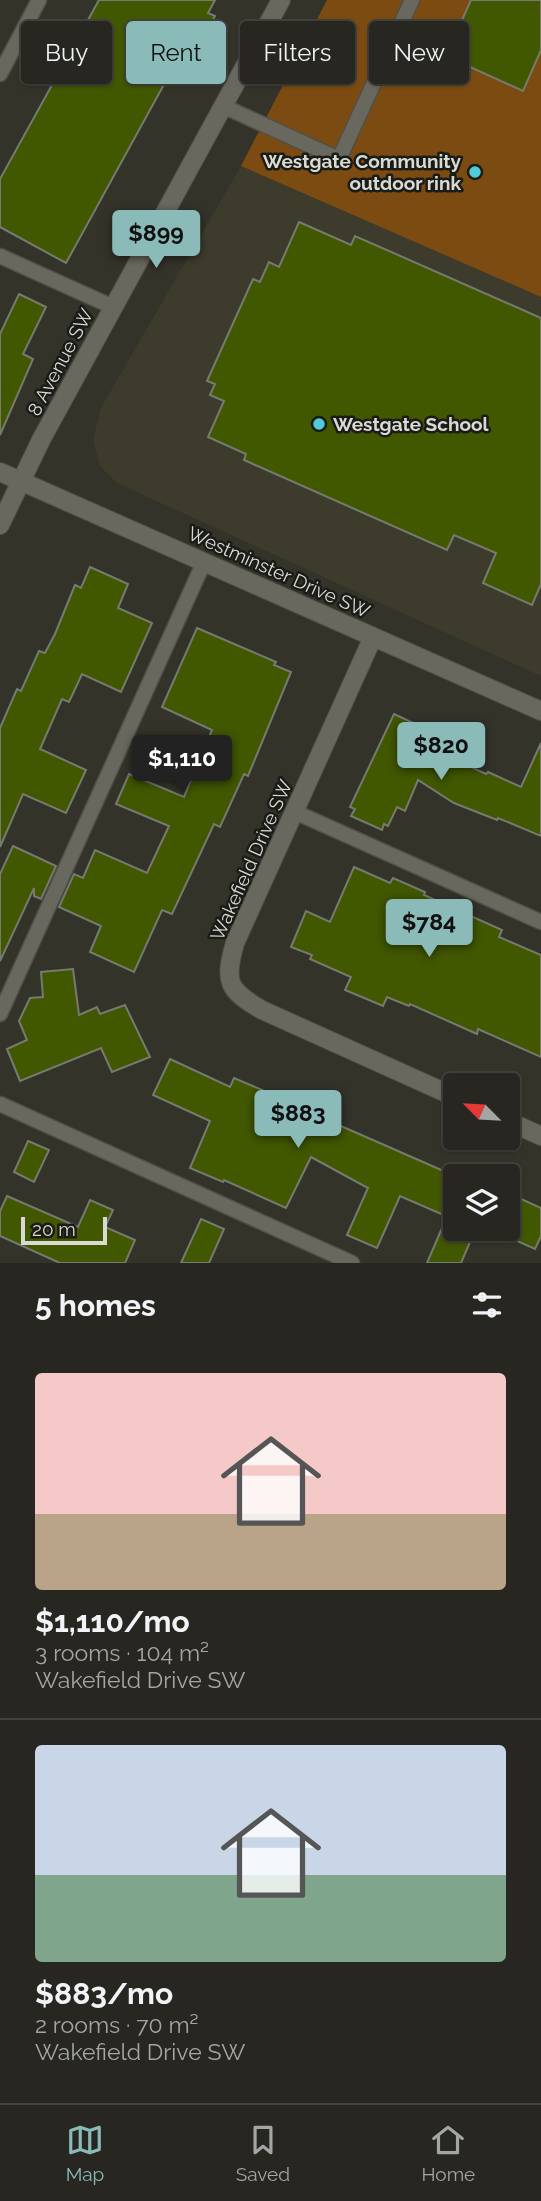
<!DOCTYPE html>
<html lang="en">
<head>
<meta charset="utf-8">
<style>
  :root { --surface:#272620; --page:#33322d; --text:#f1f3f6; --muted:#a4a5a5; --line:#43433e; --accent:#8bbbb9 }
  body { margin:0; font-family:Raleway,sans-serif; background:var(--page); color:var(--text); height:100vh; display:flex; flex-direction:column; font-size:26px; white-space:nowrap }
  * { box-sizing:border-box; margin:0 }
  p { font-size:23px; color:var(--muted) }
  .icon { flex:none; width:38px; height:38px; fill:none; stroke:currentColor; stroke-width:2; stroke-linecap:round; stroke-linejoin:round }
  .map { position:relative; height:1263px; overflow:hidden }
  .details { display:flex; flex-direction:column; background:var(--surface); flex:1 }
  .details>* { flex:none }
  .guide { position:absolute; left:21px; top:21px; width:500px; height:63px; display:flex; gap:14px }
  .needle { width:46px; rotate:294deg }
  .fabs { position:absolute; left:443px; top:1073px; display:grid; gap:14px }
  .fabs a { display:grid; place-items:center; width:77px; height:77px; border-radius:7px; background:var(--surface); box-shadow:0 2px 5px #0004,0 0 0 2px var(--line); font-size:35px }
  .scale { position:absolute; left:21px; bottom:18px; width:86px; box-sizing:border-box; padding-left:7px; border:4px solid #dadad4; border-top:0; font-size:19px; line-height:24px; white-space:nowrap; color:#dadad4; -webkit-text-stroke:5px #1b1b17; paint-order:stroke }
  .price { position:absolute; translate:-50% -60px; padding:0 16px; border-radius:7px; background:var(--accent); color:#111; font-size:23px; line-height:46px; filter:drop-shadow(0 2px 4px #0008) }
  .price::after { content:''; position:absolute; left:50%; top:42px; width:21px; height:16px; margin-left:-10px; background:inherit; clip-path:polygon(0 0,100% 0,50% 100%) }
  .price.selected { background:#222; color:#fff }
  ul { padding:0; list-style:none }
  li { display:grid; align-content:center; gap:14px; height:371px; padding:0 35px }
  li+li { border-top:2px solid var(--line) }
  li span { display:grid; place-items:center; height:217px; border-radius:7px; color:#555 }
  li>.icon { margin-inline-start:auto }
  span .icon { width:126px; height:126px; fill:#fffc; stroke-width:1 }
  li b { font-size:30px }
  h2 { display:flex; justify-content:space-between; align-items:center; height:84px; padding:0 35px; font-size:30px }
  .chip { padding:0 24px; border-radius:7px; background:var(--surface); box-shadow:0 2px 5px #0004,0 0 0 2px var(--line); font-size:24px; line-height:63px }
  .chip.selected { background:var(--accent); color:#111 }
  .tab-bar { display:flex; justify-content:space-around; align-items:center; height:98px; border-top:2px solid var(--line); background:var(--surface); font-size:19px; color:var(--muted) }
  .tab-bar a { display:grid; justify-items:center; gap:4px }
  .tab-bar .selected { color:var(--accent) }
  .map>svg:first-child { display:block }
  .built { fill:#3d3c2c }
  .green { fill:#7c4b12 }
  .building { fill:#415700; stroke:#767a70; stroke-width:2 }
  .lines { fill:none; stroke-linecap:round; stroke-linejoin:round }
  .service-casing { stroke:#505049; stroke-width:17 }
  .minor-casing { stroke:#505049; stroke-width:20 }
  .service { stroke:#68685e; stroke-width:14 }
  .minor { stroke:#68685e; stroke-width:18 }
  .poi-dot { fill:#52cbd9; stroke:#1b1b17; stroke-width:2.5 }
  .labels { text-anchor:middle; stroke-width:5; stroke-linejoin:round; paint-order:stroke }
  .poi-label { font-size:19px; font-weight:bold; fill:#dadad4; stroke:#1b1b17; text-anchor:end }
  .street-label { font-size:19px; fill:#dadad4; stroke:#1b1b17 }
</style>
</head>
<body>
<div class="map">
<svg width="541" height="1263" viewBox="0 0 541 1263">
  <rect width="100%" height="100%" fill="#34332a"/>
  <polygon class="built" points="241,166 541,297 541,676 117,483 100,466 93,440 101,408"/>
  <polygon class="green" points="327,0 541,0 541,297 241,166"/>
  <g class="building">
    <polygon points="99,0 215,0 208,13 215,16 198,48 191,44 183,59 179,57 66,263 0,227 0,179"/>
    <polygon points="471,0 541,0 541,50 523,91 446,56"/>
    <polygon points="299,222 351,245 355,236 541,318 541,584 532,605 483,583 496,553 454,535 447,550 244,460 246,454 208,437 224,401 210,395 215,384 207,381 253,279 260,282 269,262 279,267"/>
    <polygon points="19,294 46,307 23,354 33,359 0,435 0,334"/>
    <polygon points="90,567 128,584 118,608 152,623 121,692 82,674 69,702 62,699 40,749 86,770 66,813 23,794 0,847 0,728 17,689 21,691 39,651 45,653 55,634 75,585 81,588"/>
    <polygon points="197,628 276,662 274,665 291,672 248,776 244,774 220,827 214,824 172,914 162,910 134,972 90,952 101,926 59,907 74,874 83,878 95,850 147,873 169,826 116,804 129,774 184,797 212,730 162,707"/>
    <polygon points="394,714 439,735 432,749 486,774 488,772 521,787 541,743 541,836 498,818 497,820 454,803 418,780 405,811 397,807 388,826 384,824 382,830 351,816 355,809 350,807"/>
    <polygon points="13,846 56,866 41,899 34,896 34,888 0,961 0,874"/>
    <polygon points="354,867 390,883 393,878 425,892 424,895 502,930 499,937 541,955 541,1057 478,1029 477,1034 410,1004 409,1006 387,997 383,1006 345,990 351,977 310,959 312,955 291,947 306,911 330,922"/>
    <polygon points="73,969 79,1015 97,1007 100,1014 125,1005 150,1057 112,1072 101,1048 20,1081 7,1049 27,1040 19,1021 30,998 43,997 41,972"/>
    <polygon points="170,1059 230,1087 234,1078 300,1106 302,1102 337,1118 334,1123 455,1176 455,1220 400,1196 377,1248 347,1235 368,1188 311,1157 286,1208 224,1180 223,1182 190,1168 210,1121 153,1095"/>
    <polygon points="28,1141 49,1150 34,1182 14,1172"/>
    <polygon points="508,1193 541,1208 541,1236 535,1249 508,1237"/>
    <polygon points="7,1196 78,1227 90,1200 113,1210 105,1227 135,1240 125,1263 60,1263 0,1236 0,1211"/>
    <polygon points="201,1219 224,1229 209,1263 181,1263"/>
    <polygon points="442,1228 476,1228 461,1263 427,1263"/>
  </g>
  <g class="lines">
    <defs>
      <g id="service">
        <polyline points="0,74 39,0"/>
        <polyline points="225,107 339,159 412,0"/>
        <polyline points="0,256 113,307"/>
        <polyline points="295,812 541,922"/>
        <polyline points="0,1014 204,562"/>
        <polyline points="0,1104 352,1263"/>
      </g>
      <g id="minor">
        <polyline points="0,472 541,711"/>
        <polyline points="0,525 41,440 281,0"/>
        <path d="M373 637 235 943C224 981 227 990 262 1010L455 1097"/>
        <polyline points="508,1121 541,1136"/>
      </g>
    </defs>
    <use href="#service" class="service-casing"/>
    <use href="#minor" class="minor-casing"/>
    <use href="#service" class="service"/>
    <use href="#minor" class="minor"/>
  </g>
  <g class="poi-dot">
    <circle cx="475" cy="172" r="7"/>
    <circle cx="319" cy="424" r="7"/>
  </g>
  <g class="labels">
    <g class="poi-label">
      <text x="461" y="168">Westgate Community<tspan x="461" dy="22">outdoor rink</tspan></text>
      <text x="333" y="431" text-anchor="start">Westgate School</text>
    </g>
    <g class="street-label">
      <text transform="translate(60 362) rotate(-62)" y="7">8 Avenue SW</text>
      <text transform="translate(279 572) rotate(24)" y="7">Westminster Drive SW</text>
      <text transform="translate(251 860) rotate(-66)" y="7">Wakefield Drive SW</text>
    </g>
  </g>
</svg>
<div class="fabs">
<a><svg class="needle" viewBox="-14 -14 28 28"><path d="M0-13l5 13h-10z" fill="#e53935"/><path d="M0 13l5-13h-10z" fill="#a4a5a5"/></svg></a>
<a><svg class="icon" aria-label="layers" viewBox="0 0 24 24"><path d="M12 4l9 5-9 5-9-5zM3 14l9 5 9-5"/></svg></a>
</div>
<div class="scale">20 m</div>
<b class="price" style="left:156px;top:270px">$899</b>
<b class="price" style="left:441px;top:782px">$820</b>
<b class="price selected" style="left:182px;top:795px">$1,110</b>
<b class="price" style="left:429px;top:959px">$784</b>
<b class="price" style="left:298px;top:1150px">$883</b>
<div class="guide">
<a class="chip">Buy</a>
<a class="chip selected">Rent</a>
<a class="chip">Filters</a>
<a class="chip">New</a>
</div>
</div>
<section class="details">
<h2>5 homes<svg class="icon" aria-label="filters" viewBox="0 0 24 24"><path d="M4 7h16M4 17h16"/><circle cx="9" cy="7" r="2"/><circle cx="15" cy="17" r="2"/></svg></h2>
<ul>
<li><span style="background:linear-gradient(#f6c9c9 65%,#b9a48a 0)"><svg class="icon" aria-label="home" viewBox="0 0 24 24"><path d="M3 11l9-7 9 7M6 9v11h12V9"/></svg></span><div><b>$1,110/mo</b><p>3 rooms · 104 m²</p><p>Wakefield Drive SW</p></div></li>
<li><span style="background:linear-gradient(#c9d6e8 60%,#7fa58c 0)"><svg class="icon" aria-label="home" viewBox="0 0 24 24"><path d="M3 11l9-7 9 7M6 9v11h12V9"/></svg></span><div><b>$883/mo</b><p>2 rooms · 70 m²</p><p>Wakefield Drive SW</p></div></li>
</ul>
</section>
<nav class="tab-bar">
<a class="selected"><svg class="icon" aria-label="map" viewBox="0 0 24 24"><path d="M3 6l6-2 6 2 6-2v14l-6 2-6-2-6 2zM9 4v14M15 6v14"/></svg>Map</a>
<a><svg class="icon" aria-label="saved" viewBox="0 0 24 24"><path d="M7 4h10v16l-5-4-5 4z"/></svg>Saved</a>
<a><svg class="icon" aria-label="home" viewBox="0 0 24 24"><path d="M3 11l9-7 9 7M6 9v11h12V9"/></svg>Home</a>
</nav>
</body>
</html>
